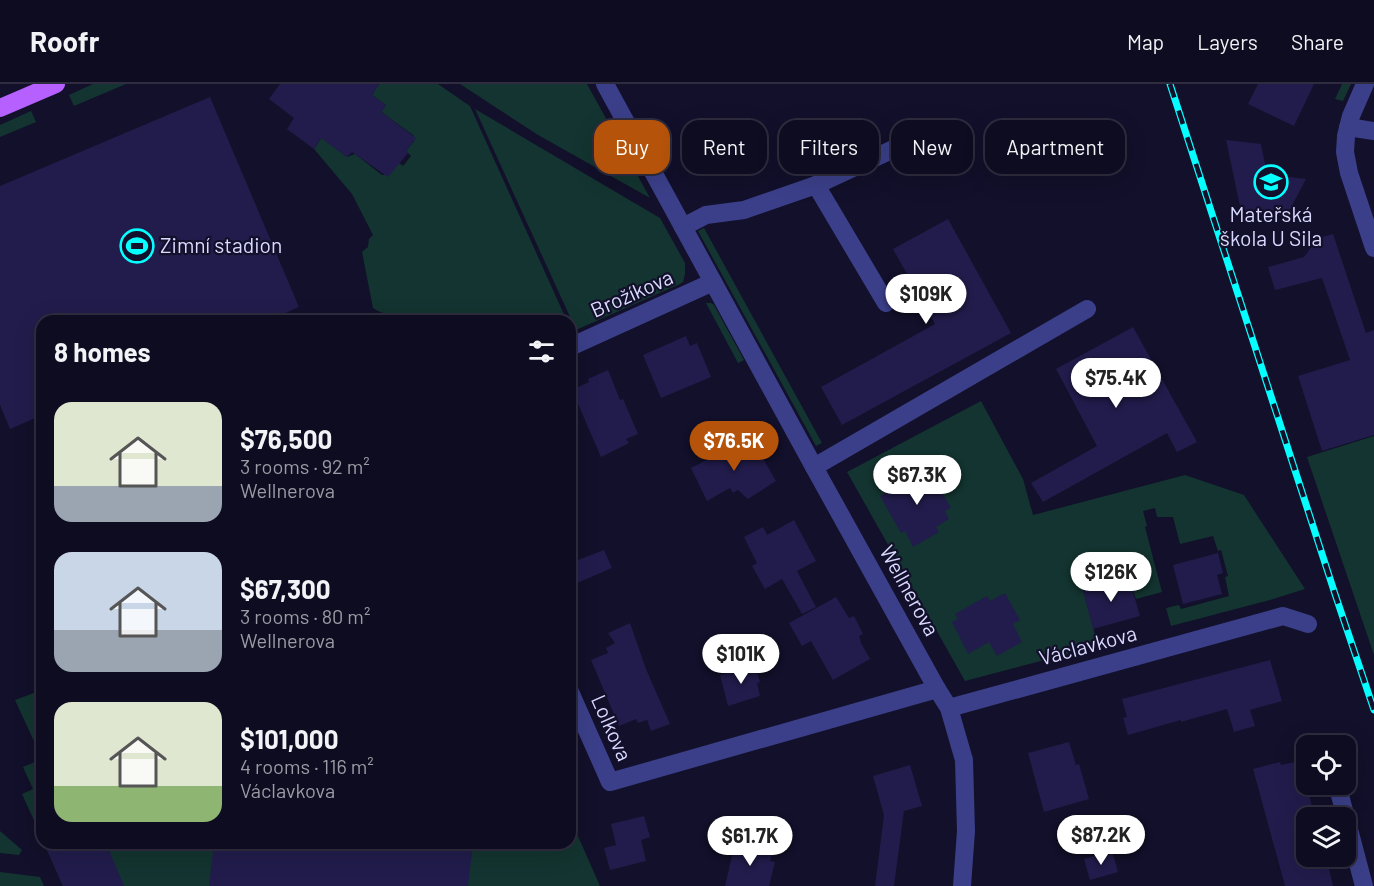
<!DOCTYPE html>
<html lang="en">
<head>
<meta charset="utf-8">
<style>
  :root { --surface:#0e0c20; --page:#1c1a2d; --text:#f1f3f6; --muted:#9b9ba5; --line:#2e2c3e; --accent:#b45309 }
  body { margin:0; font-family:Barlow,sans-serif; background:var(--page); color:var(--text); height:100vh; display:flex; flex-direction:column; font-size:22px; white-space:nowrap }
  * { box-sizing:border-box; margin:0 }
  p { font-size:20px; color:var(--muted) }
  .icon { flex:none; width:33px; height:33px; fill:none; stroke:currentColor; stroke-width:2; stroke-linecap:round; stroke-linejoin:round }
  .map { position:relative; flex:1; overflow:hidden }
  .panel { position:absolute; left:36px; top:231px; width:540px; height:534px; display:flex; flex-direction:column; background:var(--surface); border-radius:18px; box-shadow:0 6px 24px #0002,0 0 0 2px var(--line) }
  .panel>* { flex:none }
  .hud { position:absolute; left:594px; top:36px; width:570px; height:54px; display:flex; gap:12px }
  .controls { position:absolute; left:1296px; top:651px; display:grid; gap:12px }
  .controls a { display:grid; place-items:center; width:60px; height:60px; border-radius:12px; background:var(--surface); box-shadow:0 6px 24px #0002,0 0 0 2px var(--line); font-size:30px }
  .price { position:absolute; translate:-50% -51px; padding:0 14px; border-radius:21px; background:#fff; color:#222; font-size:20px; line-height:39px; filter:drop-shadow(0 2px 3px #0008) }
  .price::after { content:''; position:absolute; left:50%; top:36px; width:18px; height:14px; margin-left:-9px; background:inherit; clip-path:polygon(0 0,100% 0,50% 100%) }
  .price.active { background:var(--accent); color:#fff }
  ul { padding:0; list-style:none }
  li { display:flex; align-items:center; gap:18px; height:150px; padding:0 18px }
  li span { display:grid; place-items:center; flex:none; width:168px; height:120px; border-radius:18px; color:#555 }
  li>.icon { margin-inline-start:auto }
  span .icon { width:72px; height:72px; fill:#fffc; stroke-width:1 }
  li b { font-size:26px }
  h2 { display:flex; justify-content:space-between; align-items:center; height:72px; padding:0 18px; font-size:26px }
  .pill { padding:0 21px; border-radius:18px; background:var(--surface); box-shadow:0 6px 24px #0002,0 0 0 2px var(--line); font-size:21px; line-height:54px }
  .pill.active { background:var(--accent); color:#fff }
  header { display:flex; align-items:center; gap:36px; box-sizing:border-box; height:84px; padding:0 30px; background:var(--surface); border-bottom:2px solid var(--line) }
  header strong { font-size:28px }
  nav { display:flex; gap:33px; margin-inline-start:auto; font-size:21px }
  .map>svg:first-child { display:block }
  .green { fill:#133430 }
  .building { fill:#211c4b }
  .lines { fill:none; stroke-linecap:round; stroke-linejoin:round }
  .minor { stroke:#3b3f89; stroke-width:18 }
  .major { stroke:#b560ff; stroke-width:18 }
  .rail-casing { stroke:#05feff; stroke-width:7 }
  .rail { stroke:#12102a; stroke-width:4.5; stroke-dasharray:14; stroke-linecap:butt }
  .labels { text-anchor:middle; stroke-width:4.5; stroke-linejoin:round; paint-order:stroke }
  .poi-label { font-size:21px; fill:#dad9ff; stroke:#12102a }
  .street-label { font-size:21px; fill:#dad9ff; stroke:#12102a }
</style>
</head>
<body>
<header>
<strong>Roofr</strong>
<nav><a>Map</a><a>Layers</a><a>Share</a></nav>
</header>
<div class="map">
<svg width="1374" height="802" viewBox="0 0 1374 802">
  <rect width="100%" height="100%" fill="#12102a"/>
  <g class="green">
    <polygon points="93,0 126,0 74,22 69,11"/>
    <path d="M379 0H438L470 22 567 237H405C395 230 382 231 373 224L362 168 368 163 369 155 373 151 352 110 314 65 322 53 331 60V61L347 73 355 70 382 91H384L398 78 403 82 411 72 406 67 414 57 413 51 381 28 386 21 372 11Z"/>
    <polygon points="460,0 587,0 650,114 538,51"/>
    <polygon points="1342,0 1351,0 1343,17 1335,15"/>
    <polygon points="475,25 660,134 685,179 685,190 683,198 680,200 576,246"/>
    <polygon points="31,27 36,38 0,53 0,41"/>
    <polygon points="704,144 822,359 816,362 698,147"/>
    <polygon points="706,219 711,219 714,221 744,276 738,279"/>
    <polygon points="981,317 1023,395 1033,431 1185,391 1244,411 1305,505 1270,516 1171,542 1166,524 1179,521 1181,525 1229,512 1225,493 1228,492 1221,466 1218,467 1213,452 1180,460 1173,433 1157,433 1155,424 1143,427 1147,442 1145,443 1162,508 1136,515 1129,494 1083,506 1098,562 965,597 847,388"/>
    <polygon points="1374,352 1374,571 1307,373"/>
    <polygon points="42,606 42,668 33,655 15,616"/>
    <polygon points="42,675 42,754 22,710 33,705 23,683"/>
    <polygon points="570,734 600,802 63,802 44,759 570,759"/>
    <polygon points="0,747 22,766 19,771 0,769"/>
    <polygon points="0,788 40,793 44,802 0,802"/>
  </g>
  <g class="building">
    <polygon points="280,0 379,0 372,11 386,21 381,28 416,54 406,67 408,69 388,93 352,68 347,73 321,54 314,65 287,45 294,34 269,15"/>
    <polygon points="1258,0 1314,0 1294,42 1248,20"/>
    <polygon points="210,13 299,223 267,237 42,237 42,331 10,345 0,321 0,102"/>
    <polygon points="1226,56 1261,60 1267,90 1306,95 1286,133 1241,127"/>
    <polygon points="948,135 1011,249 842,341 821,303 935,240 893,165"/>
    <polygon points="1333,150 1366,249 1374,246 1374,351 1322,367 1298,292 1350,276 1322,194 1275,206 1268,183 1304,173 1318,154"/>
    <polygon points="1133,243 1197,358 1177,368 1167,349 1043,418 1031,399 1097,362 1056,285"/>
    <polygon points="686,252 690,262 697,259 711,293 661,314 643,271"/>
    <polygon points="608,286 620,316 623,315 638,350 626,355 629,359 601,373 572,306 589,298 588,295"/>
    <polygon points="753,357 776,397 748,415 738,406 733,409 730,404 707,417 691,384 734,362 742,362"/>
    <polygon points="929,385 951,424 945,427 949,435 936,443 939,448 913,463 905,447 901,449 880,412 897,403 893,396 910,386 914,393"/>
    <polygon points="794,436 816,477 797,487 816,523 802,530 782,495 765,505 752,482 757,479 744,453 763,443 767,451"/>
    <polygon points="604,466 612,484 570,502 570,479"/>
    <polygon points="1218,469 1223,489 1217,491 1222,510 1183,520 1173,481"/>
    <polygon points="1129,494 1140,532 1093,545 1083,506"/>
    <polygon points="1005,509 1020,536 1013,540 1022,558 997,572 989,558 968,570 952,538 958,535 955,530 987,512 990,517"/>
    <polygon points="836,513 849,534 854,532 863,550 859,552 861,557 860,557 870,575 833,596 811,557 802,562 789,539"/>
    <polygon points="630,539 646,585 670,640 651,647 647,636 638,639 636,635 619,642 591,576 608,569 606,564 615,559 608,549"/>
    <polygon points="1270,576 1282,617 1250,626 1255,642 1234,648 1227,625 1181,638 1181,636 1128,651 1123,634 1127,633 1122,615"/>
    <polygon points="755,581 760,598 757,599 760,612 728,622 720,591"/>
    <polygon points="1069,658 1076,681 1079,680 1089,715 1044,728 1028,669"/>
    <polygon points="1300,677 1315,734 1306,734 1306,772 1326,772 1333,802 1285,802 1282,791 1253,685 1280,678 1281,681"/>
    <polygon points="910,681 922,722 904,727 894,802 875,802 884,731 873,692"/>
    <polygon points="644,732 650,753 641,756 646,777 610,786 604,764 616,761 611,740"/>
    <polygon points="44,759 106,759 124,802 63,802"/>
    <polygon points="214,759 473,759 468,802 209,802"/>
    <polygon points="735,759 772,769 770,777 775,778 769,802 725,802"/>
    <polygon points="1112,767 1118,788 1090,796 1084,775"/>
  </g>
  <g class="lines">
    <g class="minor">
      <polyline points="605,0 814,383 937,605 949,624 964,676 966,747 962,802"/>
      <polyline points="1365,0 1351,32 1346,52 1345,68 1349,89 1374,164"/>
      <polyline points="1348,43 1374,47"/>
      <polyline points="816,101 886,219"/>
      <polyline points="683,143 706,131 744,126 816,101 941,43"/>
      <polyline points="570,263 713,198"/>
      <polyline points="814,383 1087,225"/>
      <polyline points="570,608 610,698 937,605"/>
      <polyline points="949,624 1283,532 1308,540"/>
      <polyline points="1337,700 1364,802"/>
    </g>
    <polyline class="major" points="0,24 56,0"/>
    <defs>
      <polyline id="rail" points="1170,0 1335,510 1374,626"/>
    </defs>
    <use href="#rail" class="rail-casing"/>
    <use href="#rail" class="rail"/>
  </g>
  <defs>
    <symbol id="school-ring" viewBox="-11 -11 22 22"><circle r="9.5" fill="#12102a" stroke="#05feff" stroke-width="1.5"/><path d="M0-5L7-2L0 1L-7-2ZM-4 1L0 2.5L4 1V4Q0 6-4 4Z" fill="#05feff"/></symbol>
    <symbol id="stadium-ring" viewBox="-11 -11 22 22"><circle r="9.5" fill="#12102a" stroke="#05feff" stroke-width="1.5"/><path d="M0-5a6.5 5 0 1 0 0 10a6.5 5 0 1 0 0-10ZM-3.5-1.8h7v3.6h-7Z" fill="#05feff"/></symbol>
  </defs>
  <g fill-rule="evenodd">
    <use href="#school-ring" x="1252" y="79" width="38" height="38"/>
    <use href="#stadium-ring" x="118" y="143" width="38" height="38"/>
  </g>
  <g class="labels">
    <g class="poi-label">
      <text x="1271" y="138">Mateřská<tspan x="1271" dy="24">škola U Sila</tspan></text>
      <text x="160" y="169" text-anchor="start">Zimní stadion</text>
    </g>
    <g class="street-label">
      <text transform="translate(632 210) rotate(-24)" y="7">Brožíkova</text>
      <text transform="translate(909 507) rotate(61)" y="7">Wellnerova</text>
      <text transform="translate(1088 562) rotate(-15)" y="7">Václavkova</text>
      <text transform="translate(611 644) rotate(66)" y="7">Lolkova</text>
    </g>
  </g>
</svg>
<div class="controls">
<a><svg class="icon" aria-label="locate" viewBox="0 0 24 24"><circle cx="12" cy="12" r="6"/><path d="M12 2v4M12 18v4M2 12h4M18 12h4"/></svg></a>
<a><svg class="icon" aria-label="layers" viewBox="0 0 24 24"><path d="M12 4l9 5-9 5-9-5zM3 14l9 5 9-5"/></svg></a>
</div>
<b class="price" style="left:926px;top:241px">$109K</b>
<b class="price" style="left:1116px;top:325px">$75.4K</b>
<b class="price active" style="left:734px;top:388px">$76.5K</b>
<b class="price" style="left:917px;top:422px">$67.3K</b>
<b class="price" style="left:1111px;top:519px">$126K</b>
<b class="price" style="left:741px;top:601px">$101K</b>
<b class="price" style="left:1101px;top:782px">$87.2K</b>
<b class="price" style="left:750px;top:783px">$61.7K</b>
<div class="hud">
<a class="pill active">Buy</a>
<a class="pill">Rent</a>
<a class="pill">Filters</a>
<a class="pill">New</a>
<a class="pill">Apartment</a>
</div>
<section class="panel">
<h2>8 homes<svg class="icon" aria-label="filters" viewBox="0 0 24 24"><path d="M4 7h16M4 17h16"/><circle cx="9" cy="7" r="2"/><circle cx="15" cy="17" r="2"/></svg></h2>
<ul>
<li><span style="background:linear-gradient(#dfe7d0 70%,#9aa5b1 0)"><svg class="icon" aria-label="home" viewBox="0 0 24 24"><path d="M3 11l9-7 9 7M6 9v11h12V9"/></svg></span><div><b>$76,500</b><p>3 rooms · 92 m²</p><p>Wellnerova</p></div></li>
<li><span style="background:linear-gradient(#c9d6e8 65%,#9aa5b1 0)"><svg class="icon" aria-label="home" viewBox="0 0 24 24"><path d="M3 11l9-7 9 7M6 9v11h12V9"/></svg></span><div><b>$67,300</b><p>3 rooms · 80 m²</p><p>Wellnerova</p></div></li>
<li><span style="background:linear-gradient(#dfe7d0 70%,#8fb573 0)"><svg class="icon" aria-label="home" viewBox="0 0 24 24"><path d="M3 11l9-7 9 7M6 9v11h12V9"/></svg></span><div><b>$101,000</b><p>4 rooms · 116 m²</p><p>Václavkova</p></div></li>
</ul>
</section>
</div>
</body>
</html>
